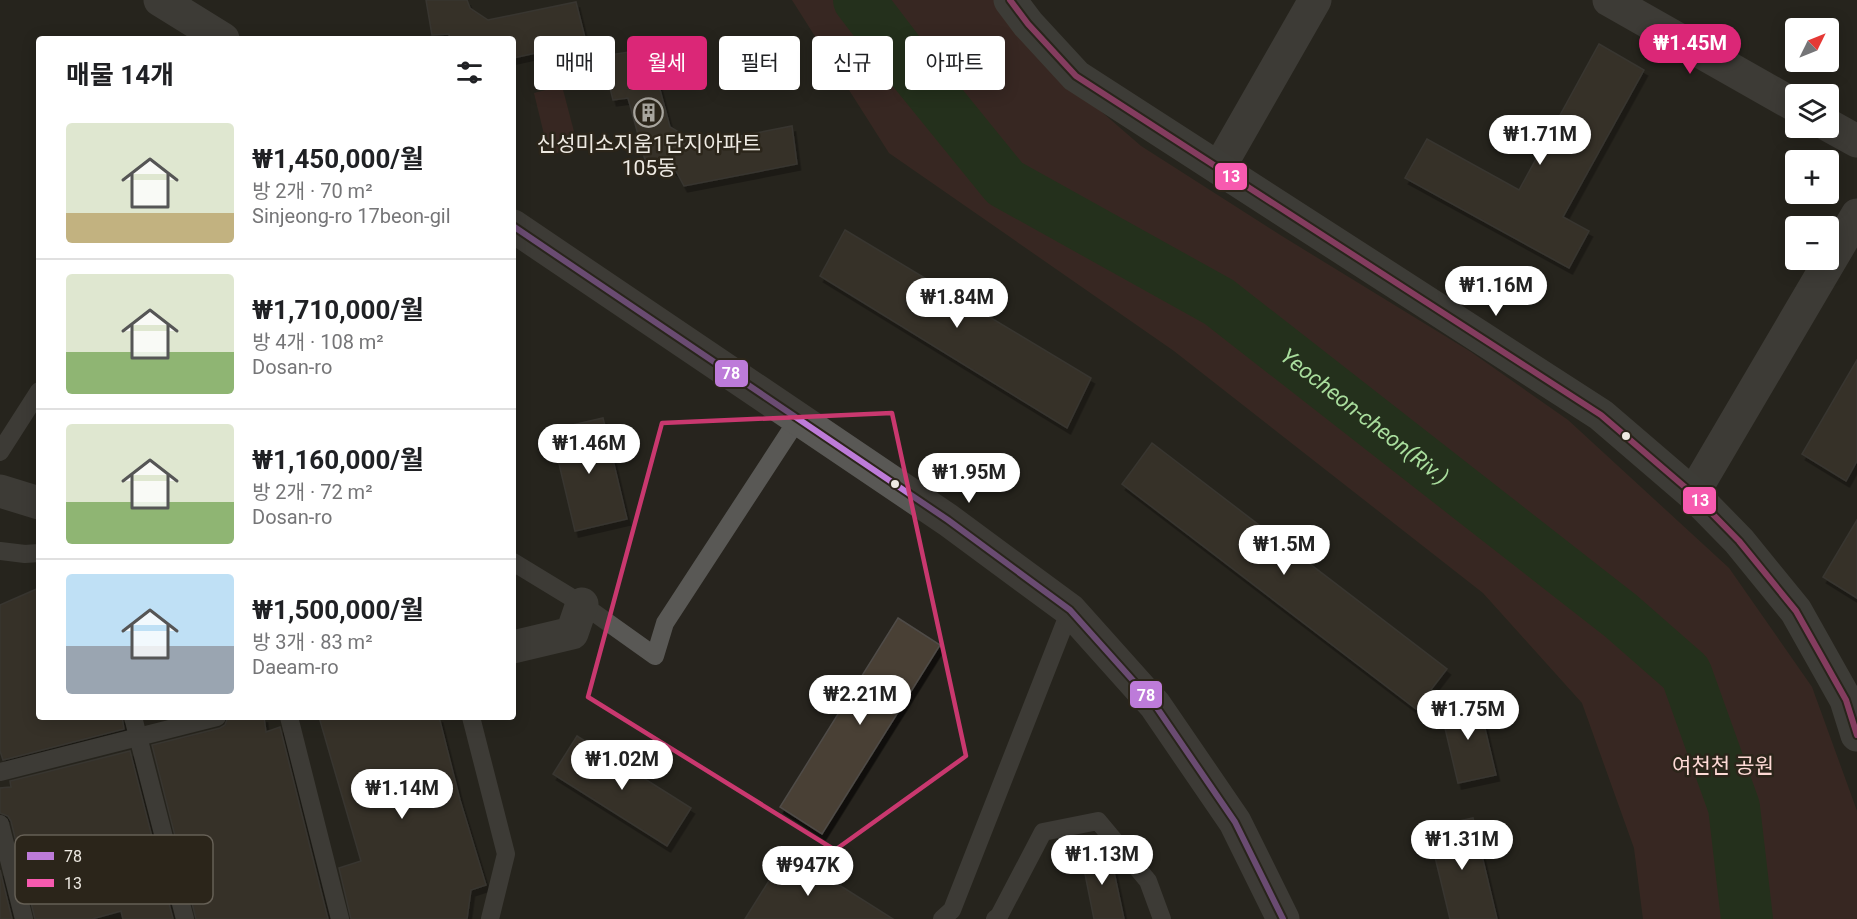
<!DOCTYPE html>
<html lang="ko">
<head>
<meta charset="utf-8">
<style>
  :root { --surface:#fff; --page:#f6f6f6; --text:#202124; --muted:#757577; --line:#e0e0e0; --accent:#db2777 }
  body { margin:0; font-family:Roboto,"Noto Sans KR",sans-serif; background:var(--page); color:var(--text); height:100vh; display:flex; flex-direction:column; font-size:22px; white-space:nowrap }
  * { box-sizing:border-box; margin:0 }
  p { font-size:20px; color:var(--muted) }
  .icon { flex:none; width:33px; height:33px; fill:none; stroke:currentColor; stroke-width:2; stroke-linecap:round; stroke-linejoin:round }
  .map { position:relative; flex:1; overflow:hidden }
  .sheet { position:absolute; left:36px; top:36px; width:480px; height:684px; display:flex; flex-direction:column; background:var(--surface); border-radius:6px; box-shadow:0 3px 15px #0003 }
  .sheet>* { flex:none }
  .top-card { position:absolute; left:534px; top:36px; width:570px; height:54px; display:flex; gap:12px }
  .needle { width:39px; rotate:47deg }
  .buttons { position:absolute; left:1785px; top:18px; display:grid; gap:12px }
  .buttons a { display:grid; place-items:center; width:54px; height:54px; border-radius:6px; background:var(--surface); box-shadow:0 3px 15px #0003; font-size:30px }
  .price { position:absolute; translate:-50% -51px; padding:0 14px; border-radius:21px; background:#fff; color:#222; font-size:20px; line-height:39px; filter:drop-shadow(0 2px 3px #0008) }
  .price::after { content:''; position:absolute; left:50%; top:36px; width:18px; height:14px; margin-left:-9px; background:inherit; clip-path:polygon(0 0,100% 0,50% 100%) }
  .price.active { background:var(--accent); color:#fff }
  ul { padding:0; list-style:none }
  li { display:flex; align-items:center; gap:18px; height:150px; padding:0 30px }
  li+li { border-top:2px solid var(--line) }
  li span { display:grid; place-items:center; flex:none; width:168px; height:120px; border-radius:6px; color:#555 }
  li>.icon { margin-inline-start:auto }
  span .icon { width:72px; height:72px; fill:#fffc; stroke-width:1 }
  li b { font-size:26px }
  h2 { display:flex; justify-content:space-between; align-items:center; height:72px; padding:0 30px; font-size:26px }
  .tag { padding:0 21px; border-radius:6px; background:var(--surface); box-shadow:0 3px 15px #0003; font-size:21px; line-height:54px }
  .tag.active { background:var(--accent); color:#fff }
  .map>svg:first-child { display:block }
  .green { fill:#4d2c28 }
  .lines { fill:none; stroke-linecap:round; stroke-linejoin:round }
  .river { stroke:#233e1b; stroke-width:52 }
  .building { fill:#483f36; stroke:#4f4b47; stroke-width:1.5; filter:url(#shadow) }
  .service { stroke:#595855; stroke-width:18 }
  .minor { stroke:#595855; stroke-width:33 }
  .tertiary { stroke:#595855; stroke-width:33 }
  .secondary { stroke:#5a5a57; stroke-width:33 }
  .bus-1-casing { stroke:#2b251a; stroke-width:10 }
  .bus-2-casing { stroke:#2b251a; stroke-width:10 }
  .bus-1 { stroke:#bd7bd9; stroke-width:6 }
  .bus-2 { stroke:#f75aaf; stroke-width:6 }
  .marked { fill:none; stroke:#c9386f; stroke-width:4.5; stroke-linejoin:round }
  .bus-dot { fill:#eeeae3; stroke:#2b251a; stroke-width:2 }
  .labels { text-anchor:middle; stroke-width:5; stroke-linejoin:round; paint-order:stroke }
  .poi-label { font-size:21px; fill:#eeeae3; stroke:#2b251a }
  .park-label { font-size:21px; fill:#fdd9d5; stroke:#2b251a }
  .water-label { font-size:22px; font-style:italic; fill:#a9dd9d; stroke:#2b251a }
  .key { fill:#2b251a; stroke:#666056; stroke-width:1.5 }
  .key-label { font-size:16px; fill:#eeeae3 }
  .line-badge { stroke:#2b251a; stroke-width:2 }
  .badge-label { font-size:16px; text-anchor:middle; font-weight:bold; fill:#fff }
</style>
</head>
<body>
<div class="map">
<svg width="1857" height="919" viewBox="0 0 1857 919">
  <defs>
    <filter id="shadow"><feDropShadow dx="3.5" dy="6" stdDeviation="0" flood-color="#0009"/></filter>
  </defs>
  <rect width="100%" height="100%" fill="#27241e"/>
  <g class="green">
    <polygon points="792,0 994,0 1066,81 1141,146 1285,238 1471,352 1568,420 1729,568 1812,687 1857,811 1857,919 1643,919 1634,848 1582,703 1483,593 1174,351 889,153"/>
    <polygon points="562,86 578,147 549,155 534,93"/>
  </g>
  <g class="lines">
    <path class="river" id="s1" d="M859 0 901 55 1005 183 1219 302 1621 616 1686 673 1734 807 1747 919"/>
  </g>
  <g class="building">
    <polygon points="426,0 467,0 470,8 488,20 576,2 586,42 513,58 513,39 450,39 449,34 432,35"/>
    <polygon points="1599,44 1644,70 1563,217 1589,231 1569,268 1405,178 1427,139 1519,190"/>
    <polygon points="649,49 670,127 699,144 792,126 797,164 684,186 676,171 657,160 645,160 628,98 613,100 602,56"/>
    <polygon points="845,230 1091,378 1067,428 820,276"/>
    <polygon points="1857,360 1857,461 1846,481 1802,454"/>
    <polygon points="603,418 627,519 575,531 551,430"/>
    <polygon points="1152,443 1447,669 1416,709 1122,484"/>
    <polygon points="1857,520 1857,598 1823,577"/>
    <polygon points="39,588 39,717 122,717 124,729 3,760 0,751 0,605"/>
    <polygon points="898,618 940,645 822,834 780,807"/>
    <polygon points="1478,699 1496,775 1458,783 1440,707"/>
    <polygon points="228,717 264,717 266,732 280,727 328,919 196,919 152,745 220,728 225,725"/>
    <polygon points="319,717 439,717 460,800 486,885 471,890 467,919 351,919 339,868 361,861"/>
    <polygon points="577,736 691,808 667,846 553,774"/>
    <polygon points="130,751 173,919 123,919 121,911 92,919 35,919 11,821 8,816 0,813 0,788 11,787 10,781"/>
    <polygon points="1473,818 1497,919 1450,919 1428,828"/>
    <polygon points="787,852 893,919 745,919"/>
    <polygon points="1110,853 1124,919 1094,919 1081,854"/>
    <polygon points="0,870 12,919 0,919"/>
  </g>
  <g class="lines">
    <g class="service">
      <polyline points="0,452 39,391"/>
      <polyline points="0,551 25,554 39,553"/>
      <polyline points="513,562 582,604 655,656 665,623 798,419"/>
      <polyline points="133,717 185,919"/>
      <polyline points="289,717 340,919"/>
      <polyline points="471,717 506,854 490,919"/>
      <polyline points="0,772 217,717"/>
      <polyline points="0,824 24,919"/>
      <polyline points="942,919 952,910 1070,610"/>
      <polyline points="995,919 999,916 1043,832 1098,821 1148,881 1162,919"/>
    </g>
    <g class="minor">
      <polyline points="1609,0 1796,106"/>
      <polyline points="1828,125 1857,141"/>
      <polyline points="1219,168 1315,0"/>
      <polyline points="0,491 39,503"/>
      <polyline points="1693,494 1857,215"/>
      <polyline points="513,647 572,633 582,604"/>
    </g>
    <g class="tertiary">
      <polyline points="160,0 223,39"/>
      <polyline points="513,226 948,520 1070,610 1155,705 1235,822 1283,919"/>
    </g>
    <polyline class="secondary" points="1010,0 1028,24 1076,76 1601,415 1693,494 1739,541 1796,611 1846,700 1857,735"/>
    <defs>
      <polyline id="bus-1" points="513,226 948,520 1070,610 1155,705 1235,822 1283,919"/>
      <polyline id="bus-2" points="1010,0 1028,24 1076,76 1601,415 1693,494 1739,541 1796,611 1846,700 1857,735"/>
    </defs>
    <use href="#bus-1" class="bus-1-casing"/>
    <use href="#bus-2" class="bus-2-casing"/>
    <use href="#bus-1" class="bus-1"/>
    <use href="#bus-2" class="bus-2"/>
  </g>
  <path d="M0 0H1857V919H0ZM892 413 966 756 835 850 588 697 662 423Z" fill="#27241e" fill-opacity=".55" fill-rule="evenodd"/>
  <path class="marked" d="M892 413 966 756 835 850 588 697 662 423Z"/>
  <defs>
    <symbol id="building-ring" viewBox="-11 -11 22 22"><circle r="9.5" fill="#2b251a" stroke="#a8a59e" stroke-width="1.5"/><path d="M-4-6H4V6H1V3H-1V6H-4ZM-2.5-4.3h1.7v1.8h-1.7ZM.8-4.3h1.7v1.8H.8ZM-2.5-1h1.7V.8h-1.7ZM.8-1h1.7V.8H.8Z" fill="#a8a59e"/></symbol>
  </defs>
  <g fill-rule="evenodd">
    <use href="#building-ring" x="632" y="96" width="33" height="33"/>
  </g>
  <g class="bus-dot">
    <circle cx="1626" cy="436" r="5"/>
    <circle cx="895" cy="484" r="5"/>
  </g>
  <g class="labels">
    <g class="poi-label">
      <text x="649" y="151">신성미소지움1단지아파트<tspan x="649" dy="24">105동</tspan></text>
    </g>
    <g class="park-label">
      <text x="1723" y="773">여천천 공원</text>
    </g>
    <g class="water-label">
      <text dy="8" stroke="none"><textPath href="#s1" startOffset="664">Yeocheon-cheon(Riv.)</textPath></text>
    </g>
  </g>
  <rect x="15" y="835" width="198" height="69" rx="9" class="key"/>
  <rect x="27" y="852" width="27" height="8" fill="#bd7bd9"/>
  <rect x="27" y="879" width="27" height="8" fill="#f75aaf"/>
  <g class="key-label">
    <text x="64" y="862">78</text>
    <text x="64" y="889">13</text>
  </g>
  <g class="line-badge">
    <rect x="1214" y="162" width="34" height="29" rx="6" fill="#f75aaf"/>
    <rect x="714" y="359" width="35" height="29" rx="6" fill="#bd7bd9"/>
    <rect x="1682" y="486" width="35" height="29" rx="6" fill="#f75aaf"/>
    <rect x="1129" y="680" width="34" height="29" rx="6" fill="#bd7bd9"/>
  </g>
  <g class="badge-label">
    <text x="1231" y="182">13</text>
    <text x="731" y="379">78</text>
    <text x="1700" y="506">13</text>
    <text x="1146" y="701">78</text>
  </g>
</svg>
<div class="buttons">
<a><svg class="needle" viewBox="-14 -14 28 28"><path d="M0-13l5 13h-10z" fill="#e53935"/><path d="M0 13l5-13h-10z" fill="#757577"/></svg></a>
<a><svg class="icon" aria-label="layers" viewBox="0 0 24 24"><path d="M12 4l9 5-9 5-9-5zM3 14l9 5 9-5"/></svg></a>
<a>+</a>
<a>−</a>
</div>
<b class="price active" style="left:1690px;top:75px">₩1.45M</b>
<b class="price" style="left:1540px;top:166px">₩1.71M</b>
<b class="price" style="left:1496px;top:317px">₩1.16M</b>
<b class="price" style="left:957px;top:329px">₩1.84M</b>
<b class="price" style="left:589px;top:475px">₩1.46M</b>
<b class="price" style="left:969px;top:504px">₩1.95M</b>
<b class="price" style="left:1284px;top:576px">₩1.5M</b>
<b class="price" style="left:860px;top:726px">₩2.21M</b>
<b class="price" style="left:1468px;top:741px">₩1.75M</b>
<b class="price" style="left:622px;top:791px">₩1.02M</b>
<b class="price" style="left:402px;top:820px">₩1.14M</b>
<b class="price" style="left:1462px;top:871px">₩1.31M</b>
<b class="price" style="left:1102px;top:886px">₩1.13M</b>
<b class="price" style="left:808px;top:897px">₩947K</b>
<div class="top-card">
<a class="tag">매매</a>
<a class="tag active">월세</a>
<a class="tag">필터</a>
<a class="tag">신규</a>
<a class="tag">아파트</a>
</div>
<section class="sheet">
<h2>매물 14개<svg class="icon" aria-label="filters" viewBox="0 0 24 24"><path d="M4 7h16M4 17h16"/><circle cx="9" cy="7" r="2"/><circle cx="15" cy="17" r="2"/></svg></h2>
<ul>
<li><span style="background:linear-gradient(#dfe7d0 75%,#c2b280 0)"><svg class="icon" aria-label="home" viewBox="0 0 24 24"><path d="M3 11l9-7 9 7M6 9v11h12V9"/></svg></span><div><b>₩1,450,000/월</b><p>방 2개 · 70 m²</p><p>Sinjeong-ro 17beon-gil</p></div></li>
<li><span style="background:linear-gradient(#dfe7d0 65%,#8fb573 0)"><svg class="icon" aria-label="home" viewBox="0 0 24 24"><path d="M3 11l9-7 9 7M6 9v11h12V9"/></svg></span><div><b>₩1,710,000/월</b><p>방 4개 · 108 m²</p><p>Dosan-ro</p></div></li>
<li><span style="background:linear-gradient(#dfe7d0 65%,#8fb573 0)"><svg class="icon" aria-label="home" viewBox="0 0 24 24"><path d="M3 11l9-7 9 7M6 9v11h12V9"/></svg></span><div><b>₩1,160,000/월</b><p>방 2개 · 72 m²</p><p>Dosan-ro</p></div></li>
<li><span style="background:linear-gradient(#bfe0f5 60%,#9aa5b1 0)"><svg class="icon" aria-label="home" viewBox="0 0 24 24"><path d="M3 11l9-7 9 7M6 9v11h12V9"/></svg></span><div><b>₩1,500,000/월</b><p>방 3개 · 83 m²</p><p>Daeam-ro</p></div></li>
</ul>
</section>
</div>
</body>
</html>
